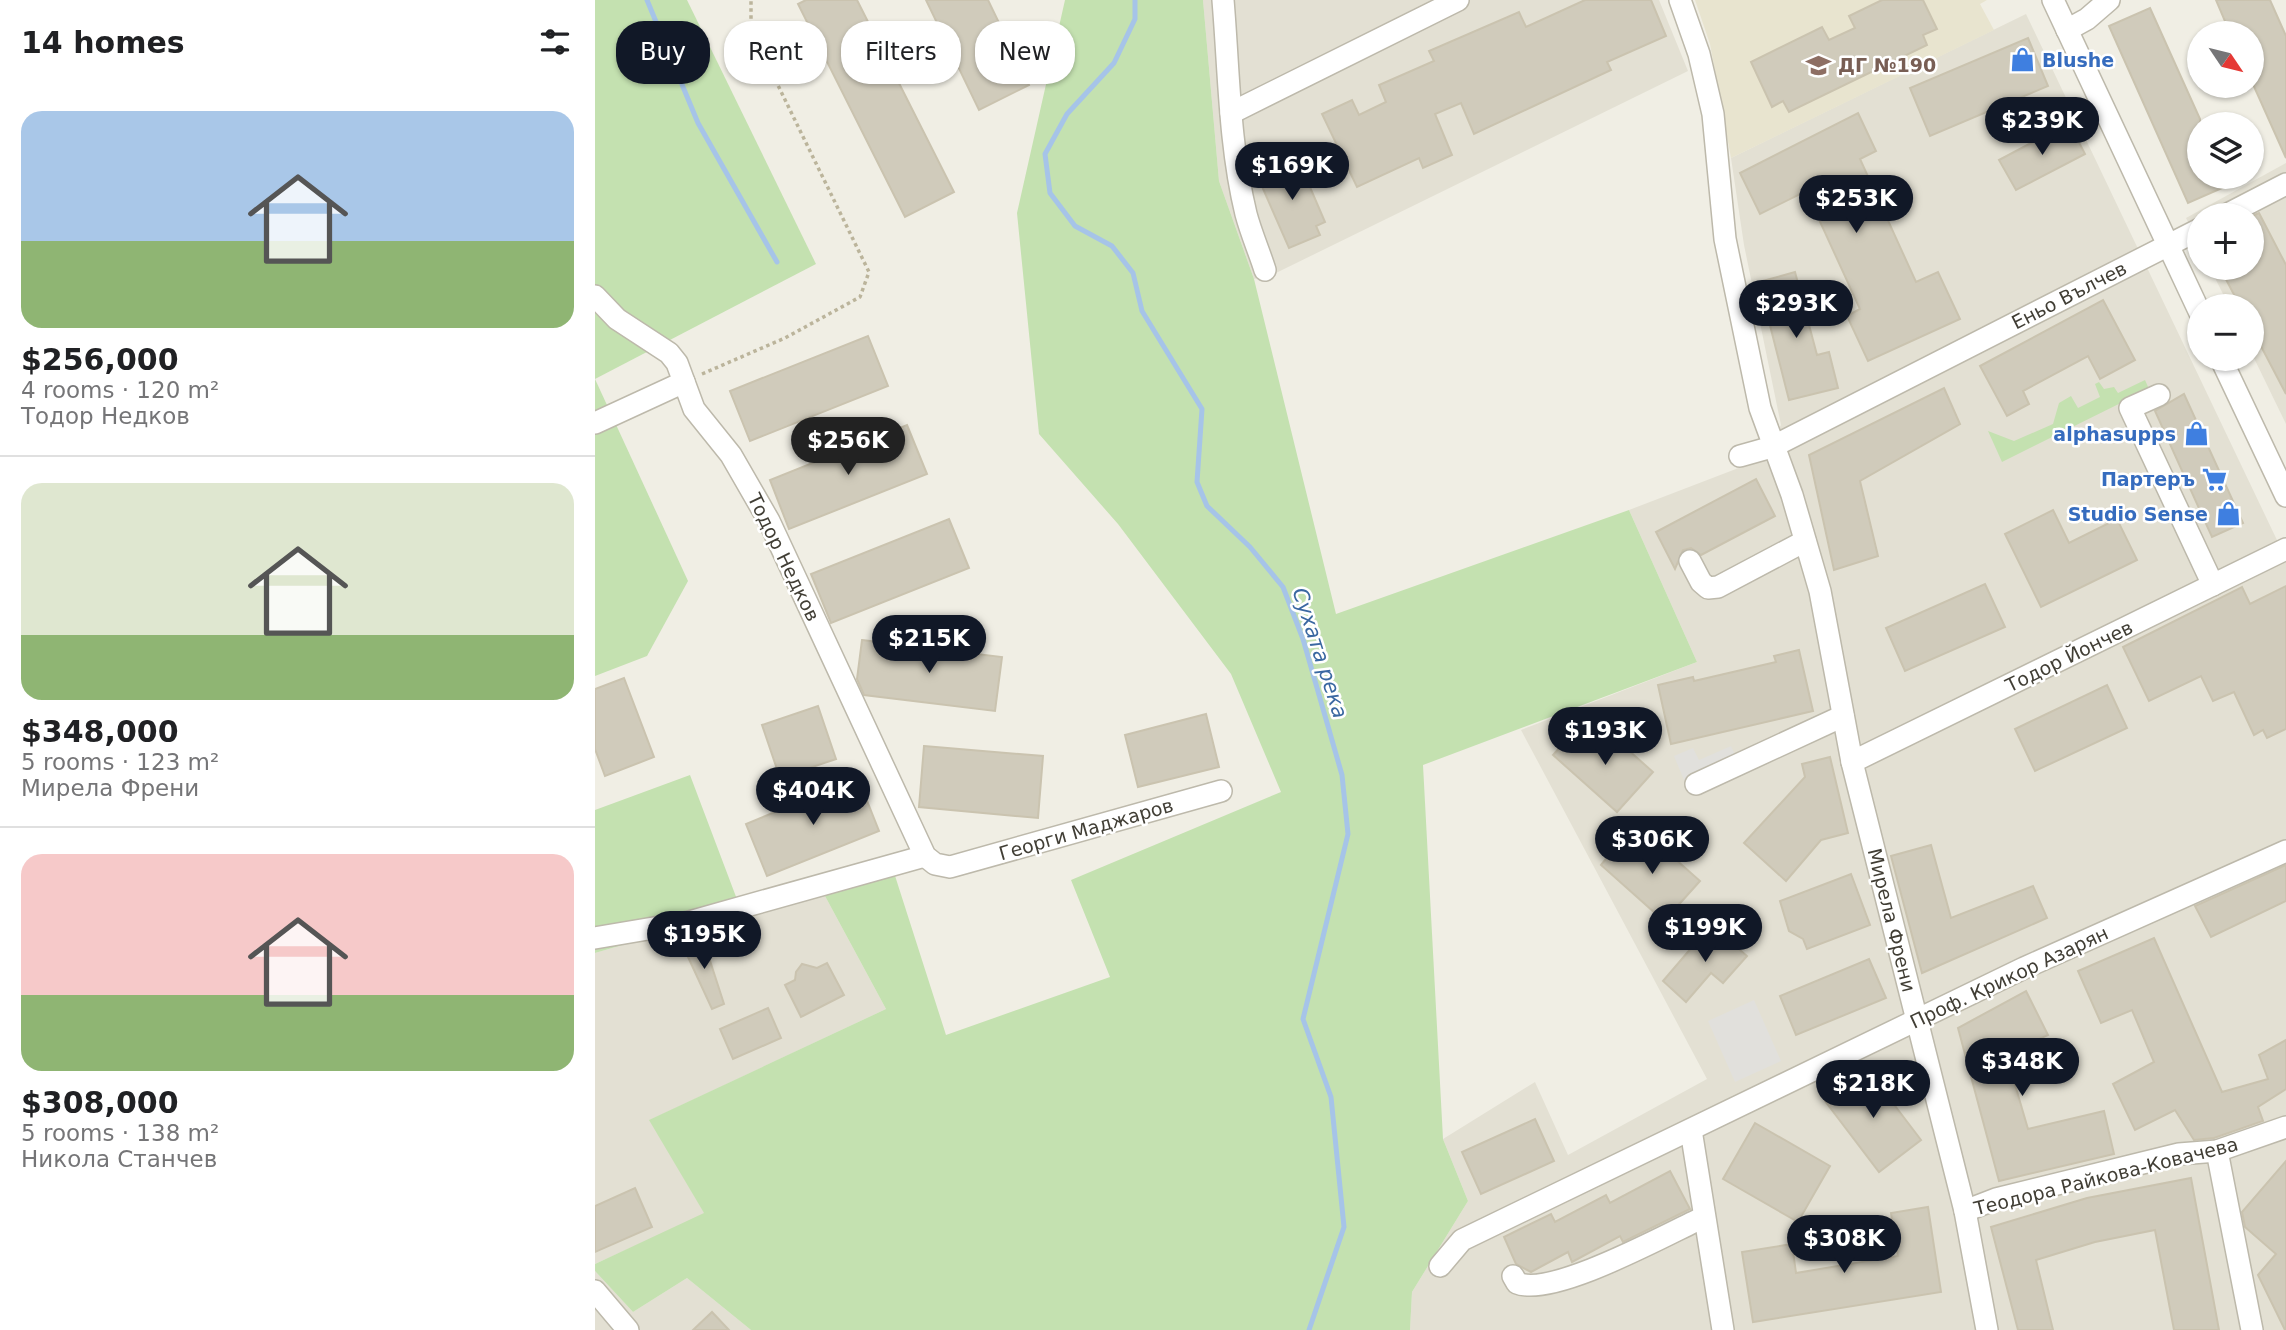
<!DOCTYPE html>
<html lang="en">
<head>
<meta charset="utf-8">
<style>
  :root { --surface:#fff; --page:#f2f2f2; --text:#202124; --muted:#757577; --line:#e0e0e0; --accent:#111827 }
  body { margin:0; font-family:"DejaVu Sans",sans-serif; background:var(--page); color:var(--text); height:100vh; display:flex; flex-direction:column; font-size:26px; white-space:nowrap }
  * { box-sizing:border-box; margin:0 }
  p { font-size:23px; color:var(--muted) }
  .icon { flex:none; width:38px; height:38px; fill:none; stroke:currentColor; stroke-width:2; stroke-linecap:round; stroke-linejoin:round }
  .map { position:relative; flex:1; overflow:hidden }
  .drawer { display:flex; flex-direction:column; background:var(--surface); width:595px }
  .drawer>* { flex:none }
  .banner { position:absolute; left:21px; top:21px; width:665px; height:63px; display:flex; gap:14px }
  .needle { width:46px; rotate:125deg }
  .buttons { position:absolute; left:1592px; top:21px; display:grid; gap:14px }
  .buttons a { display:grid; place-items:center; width:77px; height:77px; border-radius:50%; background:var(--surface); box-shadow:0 2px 5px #0004; font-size:35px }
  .price { position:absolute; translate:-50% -60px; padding:0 16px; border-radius:24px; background:var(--accent); color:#fff; font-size:23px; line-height:46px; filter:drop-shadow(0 2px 4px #0008) }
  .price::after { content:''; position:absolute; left:50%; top:42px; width:21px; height:16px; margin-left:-10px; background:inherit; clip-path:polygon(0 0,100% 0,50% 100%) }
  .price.selected { background:#222; color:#fff }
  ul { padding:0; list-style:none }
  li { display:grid; align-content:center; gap:14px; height:371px; padding:0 21px }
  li+li { border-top:2px solid var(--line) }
  li span { display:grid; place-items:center; height:217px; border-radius:21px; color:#555 }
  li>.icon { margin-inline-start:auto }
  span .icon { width:126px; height:126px; fill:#fffc; stroke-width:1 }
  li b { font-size:30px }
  h2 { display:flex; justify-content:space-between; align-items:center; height:84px; padding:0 21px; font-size:30px }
  .chip { padding:0 24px; border-radius:28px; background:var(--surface); box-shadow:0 2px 5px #0004; font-size:24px; line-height:63px }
  .chip.selected { background:var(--accent); color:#fff }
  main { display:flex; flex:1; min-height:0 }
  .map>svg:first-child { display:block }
  .residential { fill:#e3e0d3 }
  .education { fill:#e8e4cf }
  .green { fill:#c4e1b0 }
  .parking { fill:#e1e0dc }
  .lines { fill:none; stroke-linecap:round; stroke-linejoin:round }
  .stream { stroke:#a6c4e8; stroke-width:5 }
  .building { fill:#d0cbbb; stroke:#cac3af; stroke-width:2 }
  .minor-casing { stroke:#bdb9ab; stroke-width:24 }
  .path { stroke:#bbb49b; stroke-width:3.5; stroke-dasharray:3.5 3.5; stroke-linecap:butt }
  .minor { stroke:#fff; stroke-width:21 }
  .labels { text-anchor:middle; stroke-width:5; stroke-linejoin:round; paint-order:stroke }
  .shop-label { font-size:19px; font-weight:bold; fill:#366cbe; stroke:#fff; text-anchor:end }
  .education-label { font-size:19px; font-weight:bold; fill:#785e54; stroke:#fff; text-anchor:start }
  .street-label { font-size:19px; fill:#413e35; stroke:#fff }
  .water-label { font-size:21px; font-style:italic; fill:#3a68a1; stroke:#fff }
</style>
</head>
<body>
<main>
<section class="drawer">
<h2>14 homes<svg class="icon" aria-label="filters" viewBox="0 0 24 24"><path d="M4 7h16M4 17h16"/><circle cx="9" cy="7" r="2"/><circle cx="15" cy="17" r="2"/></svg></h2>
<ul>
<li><span style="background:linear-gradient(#a9c7e8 60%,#8fb573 0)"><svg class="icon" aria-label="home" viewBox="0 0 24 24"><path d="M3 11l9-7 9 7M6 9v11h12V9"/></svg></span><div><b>$256,000</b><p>4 rooms · 120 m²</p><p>Тодор Недков</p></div></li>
<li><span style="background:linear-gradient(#dfe7d0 70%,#8fb573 0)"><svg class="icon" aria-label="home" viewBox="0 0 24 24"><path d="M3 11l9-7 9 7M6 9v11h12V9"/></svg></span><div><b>$348,000</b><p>5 rooms · 123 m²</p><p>Мирела Френи</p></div></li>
<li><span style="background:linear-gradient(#f6c9c9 65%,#8fb573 0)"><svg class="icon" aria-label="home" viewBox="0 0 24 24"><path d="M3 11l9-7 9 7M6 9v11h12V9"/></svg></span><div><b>$308,000</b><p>5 rooms · 138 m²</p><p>Никола Станчев</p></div></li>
</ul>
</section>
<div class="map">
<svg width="1691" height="1330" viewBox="0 0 1691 1330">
  <rect width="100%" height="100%" fill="#f0eee4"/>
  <g class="residential">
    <polygon points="608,0 1064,0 1093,71 683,272 659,279 624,181"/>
    <polygon points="1431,14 1691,559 1691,1330 815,1330 817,1292 873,1201 848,1139 940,1082 973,1155 1112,1079 926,730 1102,662 1034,510 1167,459 1186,425 1149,245 1136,158"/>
    <polygon points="1691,163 1691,424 1657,354 1657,306 1634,306 1615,268 1657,268 1657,215 1605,215 1605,246 1591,218"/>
    <polygon points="230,896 291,1009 55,1120 110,1214 0,1264 0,953 79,930"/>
    <polygon points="0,1271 38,1312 92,1278 156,1330 0,1330"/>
  </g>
  <polygon class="education" points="1100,0 1392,0 1385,4 1399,30 1136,158 1115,44"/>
  <g class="green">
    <polygon points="0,0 92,0 221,264 0,379"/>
    <polygon points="470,0 608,0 624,181 659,279 741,614 1034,510 1102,662 828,765 848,1139 873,1201 817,1292 815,1330 156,1330 92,1278 38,1312 0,1271 0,1264 109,1213 54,1120 291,1009 230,896 79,930 0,953 0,810 95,775 143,902 294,857 351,1035 515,977 476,880 686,792 636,674 523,524 444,434 422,213"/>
    <polygon points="0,379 93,581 52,656 0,676"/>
    <polygon points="1550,380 1554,389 1407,462 1393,431 1419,441 1458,424 1464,403 1476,396 1483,408 1505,397 1500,384 1504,382 1509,389 1519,387 1523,393"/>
  </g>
  <g class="parking">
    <polygon points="1136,746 1141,757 1089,780 1079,756 1098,748 1104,760"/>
    <polygon points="1159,1000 1186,1061 1140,1082 1113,1021"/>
  </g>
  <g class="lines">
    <g class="stream">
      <polyline points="52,0 103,123 182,262"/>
      <polyline points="540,0 540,19 519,63 472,114 450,154 455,193 480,226 517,246 538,273 547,311 607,409 602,482 612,506 655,547 688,587 708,639 747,775 753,834 708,1019 736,1097 749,1227 714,1330"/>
    </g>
  </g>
  <g class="building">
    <polygon points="211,0 262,0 359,192 310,217 203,4"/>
    <polygon points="331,0 393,0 434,85 384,110"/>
    <polygon points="990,0 1056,0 1071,36 1012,62 1016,70 879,134 866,103 840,114 857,155 828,168 824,158 762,187 727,114 757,100 764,115 791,102 784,85 839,61 834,51 924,12 931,27"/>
    <polygon points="1287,0 1328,0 1342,29 1328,35 1332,45 1194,112 1188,101 1177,107 1156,62 1227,27 1234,40 1260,28 1254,16"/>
    <polygon points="1621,0 1675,0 1691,36 1691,158 1657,82 1657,33 1635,33"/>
    <polygon points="1555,8 1605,119 1605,177 1652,177 1593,203 1514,26"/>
    <polygon points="1433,38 1453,86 1335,136 1315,88"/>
    <polygon points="1263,113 1281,151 1265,159 1321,282 1343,272 1365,319 1273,361 1252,316 1265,309 1211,191 1165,214 1145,173"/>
    <polygon points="1474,123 1490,154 1421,190 1404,160"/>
    <polygon points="702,157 730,222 721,226 725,235 694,248 662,175"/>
    <polygon points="1664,213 1691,265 1691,394 1657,329 1657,306 1645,306 1625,268 1657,268 1657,216"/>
    <polygon points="1200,272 1222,355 1234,352 1243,388 1194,400 1164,282"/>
    <polygon points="1508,300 1540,360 1505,379 1493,356 1428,391 1434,404 1412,416 1385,366"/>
    <polygon points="273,336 293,386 155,441 135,391"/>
    <polygon points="1349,388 1365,424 1265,481 1283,556 1239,570 1214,455"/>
    <polygon points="1589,394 1648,523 1617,537 1560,411"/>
    <polygon points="312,425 332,474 194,529 175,480"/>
    <polygon points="1161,479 1180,516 1106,555 1096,548 1088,550 1080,569 1061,532"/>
    <polygon points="1458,510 1474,543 1522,519 1542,560 1446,607 1410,534"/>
    <polygon points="354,519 374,568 236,623 216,574"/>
    <polygon points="1390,584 1410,627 1310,671 1291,628"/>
    <polygon points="1691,586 1691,729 1672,738 1668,730 1659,735 1639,692 1618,701 1606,676 1554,701 1528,647 1647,587 1655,604"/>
    <polygon points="267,640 407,657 400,711 269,695 262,679"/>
    <polygon points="1204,650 1218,711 1076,744 1063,685 1098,677 1099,681 1181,662 1179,656"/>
    <polygon points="29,678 59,757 10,776 0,749 0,689"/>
    <polygon points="1512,685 1532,728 1440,771 1420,729"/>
    <polygon points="223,706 241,759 185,778 167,725"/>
    <polygon points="611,714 624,767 543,787 530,735"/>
    <polygon points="1005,725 1058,772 1022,812 958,755 976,735 987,745"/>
    <polygon points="329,746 448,756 443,818 324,807"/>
    <polygon points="1235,757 1253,833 1226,840 1191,881 1149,843 1210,777 1207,764"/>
    <polygon points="263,778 284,831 172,876 151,824"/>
    <polygon points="1052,834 1105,881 1069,921 1006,865 1023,844 1034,854"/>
    <polygon points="1336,845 1356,918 1438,886 1452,918 1327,973 1296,856"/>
    <polygon points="1691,865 1691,901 1616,937 1600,906"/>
    <polygon points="1256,874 1275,925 1212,949 1208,939 1194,931 1185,901"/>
    <polygon points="1116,925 1152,956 1128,983 1116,973 1091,1002 1068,981"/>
    <polygon points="107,936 129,1004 117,1009 87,944"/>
    <polygon points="1559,938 1627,1092 1673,1079 1664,1055 1691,1040 1691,1089 1663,1107 1668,1121 1619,1138 1599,1140 1580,1110 1540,1130 1518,1084 1559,1062 1537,1010 1506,1023 1483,971"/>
    <polygon points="1274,959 1291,998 1201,1035 1185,996"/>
    <polygon points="232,963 249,995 206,1017 190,985 200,980 201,972 207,964 222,968"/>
    <polygon points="1431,991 1453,1035 1411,1054 1433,1129 1509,1111 1519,1154 1404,1181 1363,1028"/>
    <polygon points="173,1008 186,1038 138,1059 125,1029"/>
    <polygon points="1272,1069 1326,1140 1284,1172 1230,1101"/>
    <polygon points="940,1119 959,1161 886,1194 867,1152"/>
    <polygon points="1160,1123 1235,1166 1203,1222 1128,1179"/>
    <polygon points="1691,1161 1691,1330 1690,1330 1663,1275 1681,1254 1650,1227 1647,1212"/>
    <polygon points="1075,1171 1095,1209 1028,1242 1025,1236 977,1262 973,1252 936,1272 921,1264 909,1237 956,1214 960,1222 1011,1195 1015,1203"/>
    <polygon points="1596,1178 1624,1330 1579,1330 1560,1230 1500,1242 1441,1260 1458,1330 1423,1330 1396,1227 1492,1198"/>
    <polygon points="40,1188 57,1227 0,1252 0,1206"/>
    <polygon points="1333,1207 1346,1292 1158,1322 1147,1252 1197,1244 1201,1273 1303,1256 1296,1213"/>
    <polygon points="117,1312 134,1330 98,1330"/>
  </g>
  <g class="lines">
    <defs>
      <g id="minor">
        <path d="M628 0C634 71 634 144 651 214 656 233 664 251 670 270"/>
        <polyline points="1085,0 1104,54 1118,114 1130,239 1165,408 1197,495 1225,591 1257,762 1370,1211 1392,1330"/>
        <polyline points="1458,0 1605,313"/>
        <polyline points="1472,30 1492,19 1514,0"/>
        <polyline points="636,113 863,0"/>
        <polyline points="1631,215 1691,184"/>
        <polyline points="0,296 22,319 74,353 82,363 99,409 136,455 174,521 330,856 340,864 355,867 626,791"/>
        <polyline points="1626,359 1691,496"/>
        <polyline points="1564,395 1535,408 1618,585"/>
        <polyline points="0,423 89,382"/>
        <polyline points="1145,456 1177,447 1605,229"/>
        <polyline points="1095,561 1106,582 1113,588 1123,587 1210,541"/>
        <polyline points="1257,762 1691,549"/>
        <polyline points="1101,784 1248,716"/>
        <polyline points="0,938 94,922 330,856"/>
        <polyline points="1096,1130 1128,1330"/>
        <polyline points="1622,1151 1657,1330"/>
        <polyline points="1370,1211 1401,1199 1584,1154 1622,1151 1691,1127"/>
        <polyline points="845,1266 867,1240 1429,968 1691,851"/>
        <path d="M918 1276 922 1283C957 1298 1072 1234 1109 1217"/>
        <polyline points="0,1291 33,1330"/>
      </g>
    </defs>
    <use href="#minor" class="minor-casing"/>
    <polyline class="path" points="107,374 190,338 265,297 274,272 156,30 156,0"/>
    <use href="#minor" class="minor"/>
  </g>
  <defs>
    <symbol id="shop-bare" viewBox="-9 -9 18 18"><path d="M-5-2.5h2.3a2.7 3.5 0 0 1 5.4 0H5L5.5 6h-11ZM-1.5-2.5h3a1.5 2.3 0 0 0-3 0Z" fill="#3f7fe0" stroke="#fff" stroke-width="2.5" paint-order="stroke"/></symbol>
    <symbol id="school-bare" viewBox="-9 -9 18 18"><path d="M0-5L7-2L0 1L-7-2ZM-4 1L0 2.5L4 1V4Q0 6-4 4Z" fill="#8d6e63" stroke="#fff" stroke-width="2.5" paint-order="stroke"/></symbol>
    <symbol id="supermarket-bare" viewBox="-9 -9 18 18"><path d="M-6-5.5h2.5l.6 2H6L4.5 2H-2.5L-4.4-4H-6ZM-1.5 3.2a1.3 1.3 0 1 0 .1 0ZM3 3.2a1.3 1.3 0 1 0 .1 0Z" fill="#3f7fe0" stroke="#fff" stroke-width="2.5" paint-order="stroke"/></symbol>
  </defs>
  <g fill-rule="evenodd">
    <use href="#shop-bare" x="1410" y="42" width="35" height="35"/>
    <use href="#school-bare" x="1206" y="48" width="35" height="35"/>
    <use href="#shop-bare" x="1584" y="416" width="35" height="35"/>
    <use href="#supermarket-bare" x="1602" y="462" width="35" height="35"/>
    <use href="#shop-bare" x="1616" y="496" width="35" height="35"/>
  </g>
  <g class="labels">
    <g class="shop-label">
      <text x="1447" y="67" text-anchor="start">Blushe</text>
      <text x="1581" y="441">alphasupps</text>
      <text x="1600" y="486">Партеръ</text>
      <text x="1613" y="521">Studio Sense</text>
    </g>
    <g class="education-label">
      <text x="1243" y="72">ДГ №190</text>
    </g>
    <g class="street-label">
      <text transform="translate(1474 295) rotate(-27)" y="7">Еньо Вълчев</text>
      <text transform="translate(189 557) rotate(64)" y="7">Тодор Недков</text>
      <text transform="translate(1474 656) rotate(-26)" y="7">Тодор Йончев</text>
      <text transform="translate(491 829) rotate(-16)" y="7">Георги Маджаров</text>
      <text transform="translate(1297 920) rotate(76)" y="7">Мирела Френи</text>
      <text transform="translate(1414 977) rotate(-25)" y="7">Проф. Крикор Азарян</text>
      <text transform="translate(1511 1176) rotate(-14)" y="7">Теодора Райкова-Ковачева</text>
    </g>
    <g class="water-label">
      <text transform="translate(725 653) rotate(72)" y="7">Сухата река</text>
    </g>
  </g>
</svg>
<div class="buttons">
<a><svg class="needle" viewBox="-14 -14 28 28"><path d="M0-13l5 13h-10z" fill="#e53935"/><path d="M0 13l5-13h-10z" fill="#757577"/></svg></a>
<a><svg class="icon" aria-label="layers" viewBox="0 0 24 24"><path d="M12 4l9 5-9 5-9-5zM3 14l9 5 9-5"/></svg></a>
<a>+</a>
<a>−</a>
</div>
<b class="price" style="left:1447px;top:157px">$239K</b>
<b class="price" style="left:697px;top:202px">$169K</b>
<b class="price" style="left:1261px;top:235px">$253K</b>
<b class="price" style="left:1201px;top:340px">$293K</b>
<b class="price selected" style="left:253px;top:477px">$256K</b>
<b class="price" style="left:334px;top:675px">$215K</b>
<b class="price" style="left:1010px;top:767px">$193K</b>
<b class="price" style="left:218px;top:827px">$404K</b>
<b class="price" style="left:1057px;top:876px">$306K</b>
<b class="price" style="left:1110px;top:964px">$199K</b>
<b class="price" style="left:109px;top:971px">$195K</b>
<b class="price" style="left:1427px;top:1098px">$348K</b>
<b class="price" style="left:1278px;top:1120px">$218K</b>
<b class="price" style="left:1249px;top:1275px">$308K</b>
<div class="banner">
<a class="chip selected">Buy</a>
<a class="chip">Rent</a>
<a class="chip">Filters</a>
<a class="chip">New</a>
</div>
</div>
</main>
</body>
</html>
